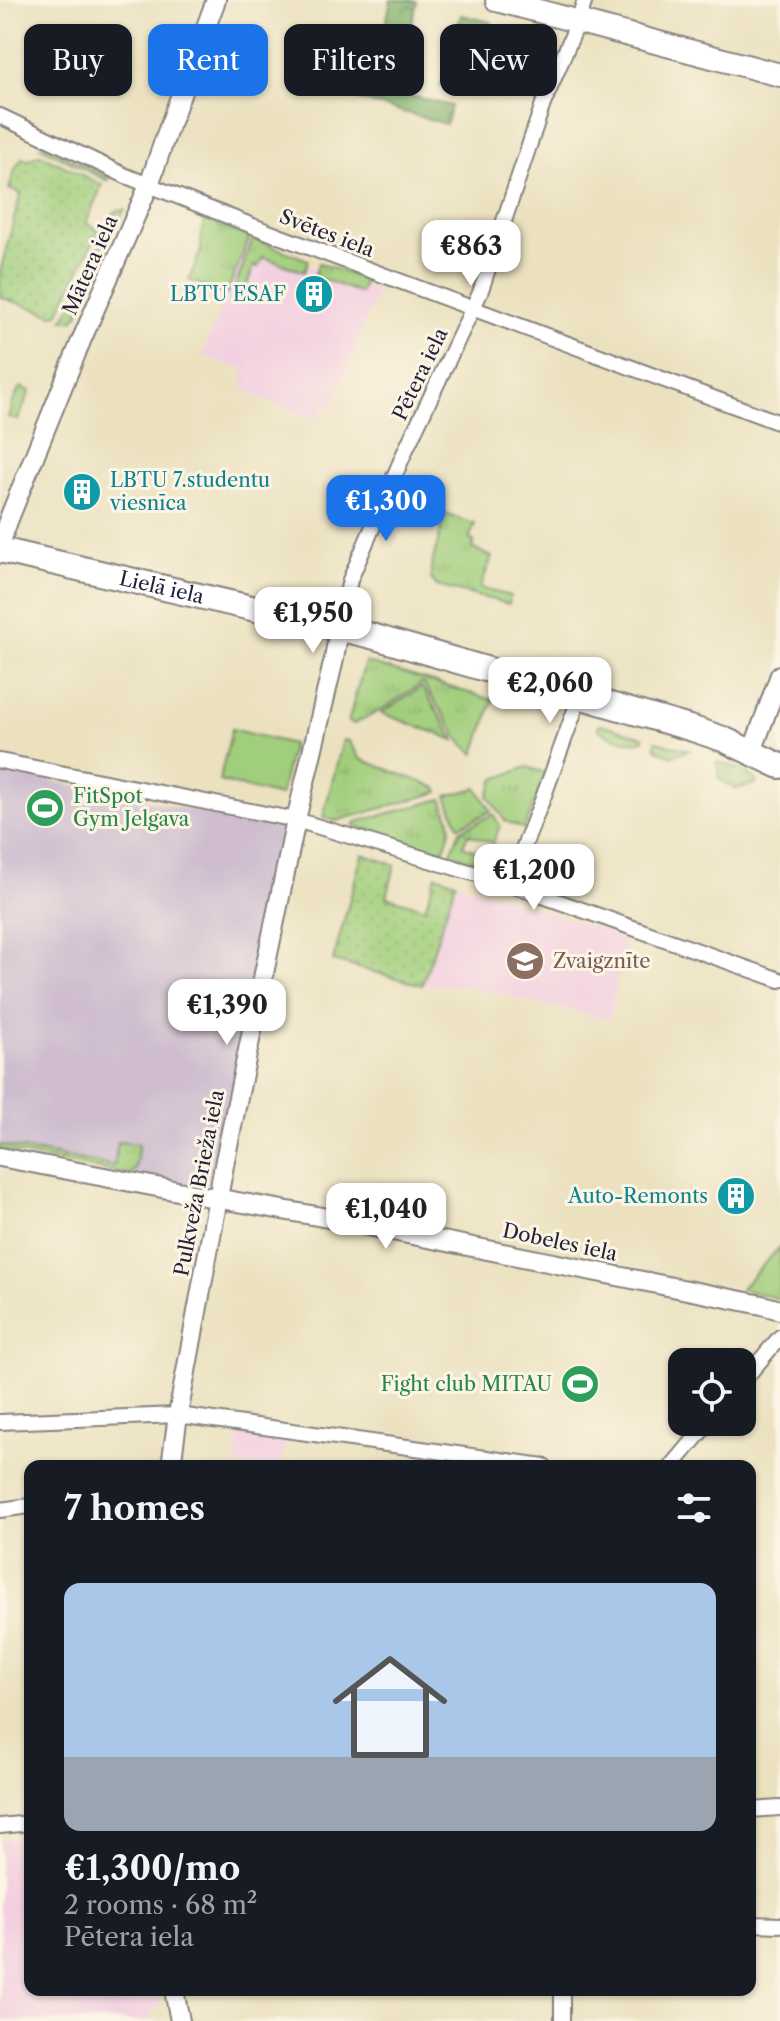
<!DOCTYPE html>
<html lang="en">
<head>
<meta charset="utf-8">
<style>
  :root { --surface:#171b24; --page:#242831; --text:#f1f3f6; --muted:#9ea1a6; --line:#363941; --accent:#1a73e8 }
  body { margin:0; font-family:"Libre Caslon Text",serif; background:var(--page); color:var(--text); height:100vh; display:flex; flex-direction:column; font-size:30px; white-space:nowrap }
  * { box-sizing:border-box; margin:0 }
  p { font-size:26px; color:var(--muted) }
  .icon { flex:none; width:44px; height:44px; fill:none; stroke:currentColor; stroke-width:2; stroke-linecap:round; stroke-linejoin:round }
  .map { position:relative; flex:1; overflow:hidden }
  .drawer { position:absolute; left:24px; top:1460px; width:732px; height:536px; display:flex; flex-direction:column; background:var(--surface); border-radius:16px; box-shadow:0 2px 6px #0004 }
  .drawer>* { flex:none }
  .banner { position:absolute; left:24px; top:24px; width:732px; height:72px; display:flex; gap:16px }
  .buttons { position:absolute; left:668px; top:1348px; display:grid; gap:16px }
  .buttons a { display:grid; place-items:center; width:88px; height:88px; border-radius:16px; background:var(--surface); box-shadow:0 2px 6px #0004; font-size:40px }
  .price { position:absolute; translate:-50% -68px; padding:0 18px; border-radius:16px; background:#fff; color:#222; font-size:26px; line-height:52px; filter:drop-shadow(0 2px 4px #0008) }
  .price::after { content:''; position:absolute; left:50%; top:48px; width:24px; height:18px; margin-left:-12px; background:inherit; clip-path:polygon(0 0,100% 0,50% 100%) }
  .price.active { background:var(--accent); color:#fff }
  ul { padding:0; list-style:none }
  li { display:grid; align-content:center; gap:16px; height:424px; padding:0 40px }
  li+li { border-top:2px solid var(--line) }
  li span { display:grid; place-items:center; height:248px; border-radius:16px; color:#555 }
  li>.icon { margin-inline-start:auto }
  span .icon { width:144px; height:144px; fill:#fffc; stroke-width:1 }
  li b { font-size:34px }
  h2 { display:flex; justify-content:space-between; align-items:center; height:96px; padding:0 40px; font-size:34px }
  .chip { padding:0 28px; border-radius:16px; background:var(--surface); box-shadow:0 2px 6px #0004; font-size:28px; line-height:72px }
  .chip.active { background:var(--accent); color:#fff }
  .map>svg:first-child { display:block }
  .built { fill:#f3cfe0 }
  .industrial { fill:#cfbdcf }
  .grass { fill:url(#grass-tufts); stroke:#62785b; stroke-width:2 }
  .forest { fill:url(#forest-crowns); stroke:#516a53; stroke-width:2 }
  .park { fill:url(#park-dots); stroke:#62785b; stroke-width:2 }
  .pitch { fill:#a1ce7b; stroke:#62785b; stroke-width:2 }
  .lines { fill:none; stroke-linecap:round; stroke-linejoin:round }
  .minor-casing { stroke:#86827d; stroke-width:18 }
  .tertiary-casing { stroke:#86827d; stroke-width:22 }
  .secondary-casing { stroke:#86827d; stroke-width:26 }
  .primary-casing { stroke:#86827d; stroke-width:28 }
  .minor { stroke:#fff; stroke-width:14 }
  .tertiary { stroke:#fff; stroke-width:18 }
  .secondary { stroke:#fff; stroke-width:22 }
  .primary { stroke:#fff; stroke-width:24 }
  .labels { text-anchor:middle; stroke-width:6; stroke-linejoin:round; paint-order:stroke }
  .street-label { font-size:20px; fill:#22223b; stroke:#fcf5e5 }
  .culture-label { font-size:20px; fill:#0d838f; stroke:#fcf5e5; text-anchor:end }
  .leisure-label { font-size:20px; fill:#27864d; stroke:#fcf5e5; text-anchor:start }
  .education-label { font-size:20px; fill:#785e54; stroke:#fcf5e5; text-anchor:start }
</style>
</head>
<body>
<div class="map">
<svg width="780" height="2021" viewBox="0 0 780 2021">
  <defs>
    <pattern id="grass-tufts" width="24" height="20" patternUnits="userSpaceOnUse" patternTransform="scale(2)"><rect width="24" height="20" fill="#a1ce7b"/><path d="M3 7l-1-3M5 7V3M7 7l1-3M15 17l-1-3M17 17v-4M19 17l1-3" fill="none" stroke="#8ab16b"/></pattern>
    <pattern id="forest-crowns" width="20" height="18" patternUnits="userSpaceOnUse" patternTransform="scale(2)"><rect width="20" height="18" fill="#80b16b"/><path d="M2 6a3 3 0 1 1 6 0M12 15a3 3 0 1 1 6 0" fill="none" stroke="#689059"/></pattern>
    <pattern id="park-dots" width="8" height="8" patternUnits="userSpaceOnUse" patternTransform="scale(2)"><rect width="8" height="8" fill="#a1ce7b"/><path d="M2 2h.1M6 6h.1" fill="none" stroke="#8ab16b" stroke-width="1.8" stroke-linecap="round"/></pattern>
  </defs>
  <rect width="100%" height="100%" fill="#fcf5e5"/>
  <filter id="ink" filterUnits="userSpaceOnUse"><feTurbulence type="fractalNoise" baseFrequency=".0125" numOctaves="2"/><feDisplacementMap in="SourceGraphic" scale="16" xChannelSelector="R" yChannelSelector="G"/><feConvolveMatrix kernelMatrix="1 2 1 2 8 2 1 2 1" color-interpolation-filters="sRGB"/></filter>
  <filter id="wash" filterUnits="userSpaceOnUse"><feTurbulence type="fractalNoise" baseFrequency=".006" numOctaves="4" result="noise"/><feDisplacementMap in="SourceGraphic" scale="32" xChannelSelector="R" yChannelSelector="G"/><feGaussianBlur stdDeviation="1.8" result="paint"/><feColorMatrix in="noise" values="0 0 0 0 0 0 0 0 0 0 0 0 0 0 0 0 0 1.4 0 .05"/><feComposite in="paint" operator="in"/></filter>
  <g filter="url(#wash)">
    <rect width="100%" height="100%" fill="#ebe1bf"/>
    <g class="built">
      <polygon points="240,240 377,291 331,408 324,405 317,420 251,394 244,388 241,381 245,370 202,355 225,298 218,294"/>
      <polygon points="456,882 626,937 609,1020 467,986 422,985"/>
      <polygon points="239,1433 286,1440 283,1466 235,1466"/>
      <polygon points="30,1838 30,1990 157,1990 160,2007 151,2008 153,2021 0,2021 0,1840"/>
    </g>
    <polygon class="industrial" points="0,770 281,829 286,832 214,1186 210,1188 0,1150"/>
    <g class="grass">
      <polygon points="43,145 46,146 110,178 108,181 40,147"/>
      <polygon points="125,210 100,251 98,248 113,214 116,211"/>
      <polygon points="206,220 250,237 226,295 189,280 201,250 202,230"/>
      <polygon points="253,239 308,260 304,272 263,257 258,267 254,266 243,296 233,292"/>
      <polygon points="319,263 365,280 360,293 314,276"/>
      <polygon points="85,276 88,276 85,282 89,290 79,313 73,320 62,320 67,314"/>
      <polygon points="20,387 30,391 18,420 8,417 12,404"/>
      <polygon points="445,514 475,524 469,539 474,541 472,548 492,557 480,588 510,596 509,604 437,586 431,579 431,568"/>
      <polygon points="365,662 493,700 475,754 461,742 423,683 376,713 354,724 348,722"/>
      <polygon points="422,687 455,740 381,713"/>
      <path d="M600 724 644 737V740C630 745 610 737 598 729V726Z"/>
      <polygon points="343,740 349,741 360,759 437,788 439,792 336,821 323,817"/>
      <polygon points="656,741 689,750 672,756 658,750 655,746"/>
      <path d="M717 762C732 764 746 772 757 780L756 784 736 789 719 779Z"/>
      <polygon points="527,767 546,773 524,829 505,821 488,796 495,779"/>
      <polygon points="477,788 491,811 459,827 447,796"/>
      <path d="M442 799C453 825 453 826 443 852L354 826 356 822Z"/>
      <polygon points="493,814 500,825 493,843 468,834 463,846 510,864 507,871 450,854 460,831"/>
      <polygon points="118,1142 139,1144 135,1169 130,1175 0,1150 0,1145 114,1166"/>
      <polygon points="780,1247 780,1299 741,1289 743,1286"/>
    </g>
    <g class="forest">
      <polygon points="391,0 408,0 417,2 401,67 382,40"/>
      <polygon points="461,15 492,22 473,90 441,85"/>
      <polygon points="355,82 451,106 446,124 346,96"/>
    </g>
    <g class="park">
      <polygon points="40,154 102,185 86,223 99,230 58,314 53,315 0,297 0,272 21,193 9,189 15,169 22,158 28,160"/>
      <polygon points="362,854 395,865 387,897 425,908 436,875 456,882 422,985 333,961"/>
    </g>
    <polygon class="pitch" points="232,729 292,744 280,796 219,781"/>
  </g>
  <g filter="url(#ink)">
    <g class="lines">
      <defs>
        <g id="minor">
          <polyline points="0,116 126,176 276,235 780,423"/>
          <polyline points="339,629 350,580 406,449 480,293 543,104 578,22 585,0"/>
          <polyline points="0,761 296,820 509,884 780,980"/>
          <polyline points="509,884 543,798 580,696"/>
          <polyline points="742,1382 780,1337"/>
          <polyline points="0,1422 178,1415 544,1466"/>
          <polyline points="672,1466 709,1422"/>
          <polyline points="0,1510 30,1506"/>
          <polyline points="750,1810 780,1808"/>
          <polyline points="0,1826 30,1823"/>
          <polyline points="750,1924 780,1925"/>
          <polyline points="562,2021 562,1990"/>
        </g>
        <g id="tertiary">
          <polyline points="0,545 8,521 81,341 149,185 166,135 216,0"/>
          <polyline points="752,752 780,675"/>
          <polyline points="0,1157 204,1196 328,1218 762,1305 780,1310"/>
          <polyline points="171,1466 178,1415 225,1160 296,820 334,659 339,629"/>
          <polyline points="174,1990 180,2021"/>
        </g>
        <polyline id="secondary" points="497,0 780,75"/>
        <g id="primary">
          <path id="s1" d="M0 550 368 635 693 729 723 739 780 766"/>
        </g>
      </defs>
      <use href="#minor" class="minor-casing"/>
      <use href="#tertiary" class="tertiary-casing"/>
      <use href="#secondary" class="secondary-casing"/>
      <use href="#primary" class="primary-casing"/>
      <use href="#minor" class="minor"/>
      <use href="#tertiary" class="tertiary"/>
      <use href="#secondary" class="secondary"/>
      <use href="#primary" class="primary"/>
    </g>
  </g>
  <defs>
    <symbol id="building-disc" viewBox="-11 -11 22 22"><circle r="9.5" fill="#0f9aa8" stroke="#fcf5e5"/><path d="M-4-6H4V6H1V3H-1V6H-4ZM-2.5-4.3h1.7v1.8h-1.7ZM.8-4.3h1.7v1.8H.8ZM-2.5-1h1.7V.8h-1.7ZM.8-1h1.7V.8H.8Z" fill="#fff"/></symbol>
    <symbol id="stadium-disc" viewBox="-11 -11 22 22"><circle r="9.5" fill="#2e9e5b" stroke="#fcf5e5"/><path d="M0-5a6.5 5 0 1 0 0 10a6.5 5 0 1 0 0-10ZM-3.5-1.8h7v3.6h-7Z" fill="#fff"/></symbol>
    <symbol id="school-disc" viewBox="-11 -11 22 22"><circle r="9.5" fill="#8d6e63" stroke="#fcf5e5"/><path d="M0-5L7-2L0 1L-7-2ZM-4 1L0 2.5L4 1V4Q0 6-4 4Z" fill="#fff"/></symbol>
  </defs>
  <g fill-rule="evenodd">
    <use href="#building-disc" x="292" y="272" width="44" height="44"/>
    <use href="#building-disc" x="60" y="470" width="44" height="44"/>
    <use href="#stadium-disc" x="23" y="786" width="44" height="44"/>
    <use href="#school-disc" x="503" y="939" width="44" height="44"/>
    <use href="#building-disc" x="714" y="1174" width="44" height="44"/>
    <use href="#stadium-disc" x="558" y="1362" width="44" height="44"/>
  </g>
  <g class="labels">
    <g class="street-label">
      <text transform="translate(327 233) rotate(21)" y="7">Svētes iela</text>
      <text transform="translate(90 265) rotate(-66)" y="7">Mātera iela</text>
      <text transform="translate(420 374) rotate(-64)" y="7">Pētera iela</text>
      <text dy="7" stroke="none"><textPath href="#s1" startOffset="166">Lielā iela</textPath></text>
      <text transform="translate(199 1183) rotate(-79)" y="7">Pulkveža Brieža iela</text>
      <text transform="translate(560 1242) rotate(12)" y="7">Dobeles iela</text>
    </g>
    <g class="culture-label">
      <text x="286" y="301">LBTU ESAF</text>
      <text x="110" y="487" text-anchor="start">LBTU 7.studentu<tspan x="110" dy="23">viesnīca</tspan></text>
      <text x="708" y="1203">Auto-Remonts</text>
    </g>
    <g class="leisure-label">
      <text x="73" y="803">FitSpot<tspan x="73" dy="23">Gym Jelgava</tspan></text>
      <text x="552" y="1391" text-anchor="end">Fight club MITAU</text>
    </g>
    <g class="education-label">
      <text x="553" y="968">Zvaigznīte</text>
    </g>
  </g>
</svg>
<div class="buttons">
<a><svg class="icon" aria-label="locate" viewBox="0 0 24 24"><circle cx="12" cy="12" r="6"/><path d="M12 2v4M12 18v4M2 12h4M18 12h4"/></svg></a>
</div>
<b class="price" style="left:471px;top:288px">€863</b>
<b class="price active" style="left:386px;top:543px">€1,300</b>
<b class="price" style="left:313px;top:655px">€1,950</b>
<b class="price" style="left:550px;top:725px">€2,060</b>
<b class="price" style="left:534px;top:912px">€1,200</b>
<b class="price" style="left:227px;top:1047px">€1,390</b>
<b class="price" style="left:386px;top:1251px">€1,040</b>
<div class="banner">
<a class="chip">Buy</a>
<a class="chip active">Rent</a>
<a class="chip">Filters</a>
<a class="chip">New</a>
</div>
<section class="drawer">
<h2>7 homes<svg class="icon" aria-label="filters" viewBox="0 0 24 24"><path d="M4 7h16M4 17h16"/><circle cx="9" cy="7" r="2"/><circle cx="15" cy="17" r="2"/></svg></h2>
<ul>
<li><span style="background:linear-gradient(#a9c7e8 70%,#9aa5b1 0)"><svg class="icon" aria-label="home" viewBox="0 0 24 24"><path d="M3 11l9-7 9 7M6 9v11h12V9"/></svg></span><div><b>€1,300/mo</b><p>2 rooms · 68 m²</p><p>Pētera iela</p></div></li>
</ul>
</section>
</div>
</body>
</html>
